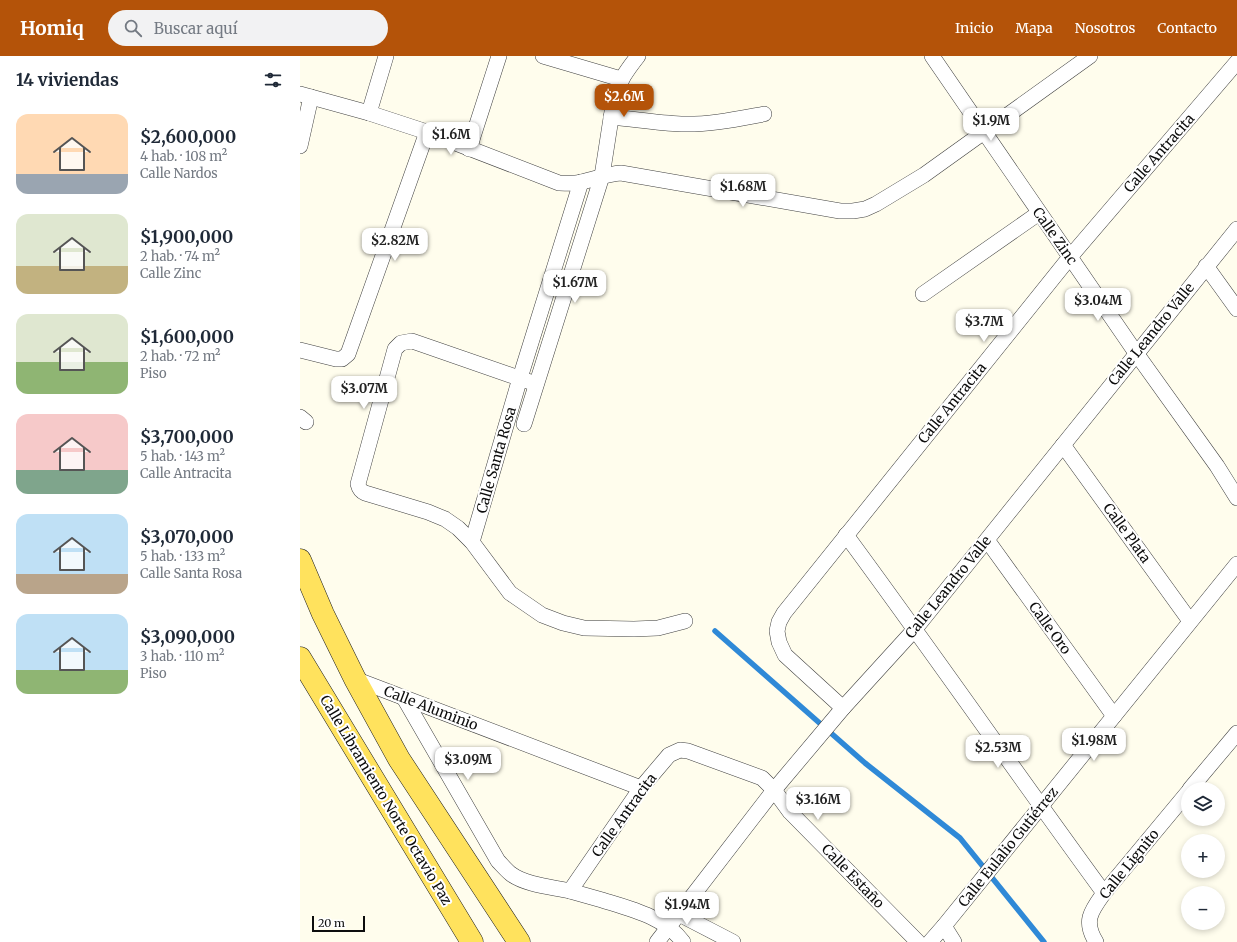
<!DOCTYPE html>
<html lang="es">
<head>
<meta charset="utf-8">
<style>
  :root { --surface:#fff; --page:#f2f2f3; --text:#1f2937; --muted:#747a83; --accent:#b45309 }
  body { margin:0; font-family:Merriweather,serif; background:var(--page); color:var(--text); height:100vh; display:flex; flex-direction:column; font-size:15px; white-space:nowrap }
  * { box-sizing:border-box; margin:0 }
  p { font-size:13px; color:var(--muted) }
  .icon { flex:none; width:22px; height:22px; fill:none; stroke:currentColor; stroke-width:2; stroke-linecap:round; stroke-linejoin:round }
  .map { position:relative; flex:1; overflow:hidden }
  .side { display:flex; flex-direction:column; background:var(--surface); width:300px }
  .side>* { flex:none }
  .controls { position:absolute; left:881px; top:726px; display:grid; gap:8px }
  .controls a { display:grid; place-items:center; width:44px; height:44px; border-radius:50%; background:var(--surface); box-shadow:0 2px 6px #0003; font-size:20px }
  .scale { position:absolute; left:12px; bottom:10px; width:53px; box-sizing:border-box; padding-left:4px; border:2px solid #0d0d0d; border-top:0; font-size:11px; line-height:14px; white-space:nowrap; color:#0d0d0d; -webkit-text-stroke:3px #fff; paint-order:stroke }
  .price { position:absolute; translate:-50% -34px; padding:0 9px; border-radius:8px; background:#fff; color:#222; font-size:13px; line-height:26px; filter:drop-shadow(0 1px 2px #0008) }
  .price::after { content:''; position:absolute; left:50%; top:24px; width:12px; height:9px; margin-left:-6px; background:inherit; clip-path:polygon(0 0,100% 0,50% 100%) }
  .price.current { background:var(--accent); color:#fff }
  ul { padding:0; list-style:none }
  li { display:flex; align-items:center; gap:12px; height:100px; padding:0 16px }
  li span { display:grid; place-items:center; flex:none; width:112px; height:80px; border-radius:12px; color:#555 }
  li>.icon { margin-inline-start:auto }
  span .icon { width:48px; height:48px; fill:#fffc; stroke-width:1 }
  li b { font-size:17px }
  h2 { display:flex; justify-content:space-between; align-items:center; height:48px; padding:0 16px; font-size:17px }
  header { display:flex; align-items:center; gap:24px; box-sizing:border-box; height:56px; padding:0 20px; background:var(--accent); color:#fff }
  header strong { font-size:19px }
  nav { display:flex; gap:22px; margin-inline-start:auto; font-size:14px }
  .search { width:280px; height:36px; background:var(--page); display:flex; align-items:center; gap:10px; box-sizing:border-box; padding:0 14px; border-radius:22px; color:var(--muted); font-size:15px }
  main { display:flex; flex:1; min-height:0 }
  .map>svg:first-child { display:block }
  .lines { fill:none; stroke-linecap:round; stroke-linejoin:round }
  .stream { stroke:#2f89d7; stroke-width:5.5 }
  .minor-casing { stroke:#404040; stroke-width:16 }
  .primary-casing { stroke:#1e1e1e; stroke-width:23 }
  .minor { stroke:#fff; stroke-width:15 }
  .primary { stroke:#ffe25d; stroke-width:22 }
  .labels { text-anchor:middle; stroke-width:4; stroke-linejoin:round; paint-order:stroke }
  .street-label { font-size:14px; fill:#0d0d0d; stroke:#fff }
</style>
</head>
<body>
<header>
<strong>Homiq</strong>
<div class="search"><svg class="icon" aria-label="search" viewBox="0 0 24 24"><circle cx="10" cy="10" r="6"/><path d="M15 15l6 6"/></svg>Buscar aquí</div>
<nav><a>Inicio</a><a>Mapa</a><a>Nosotros</a><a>Contacto</a></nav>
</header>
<main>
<section class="side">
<h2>14 viviendas<svg class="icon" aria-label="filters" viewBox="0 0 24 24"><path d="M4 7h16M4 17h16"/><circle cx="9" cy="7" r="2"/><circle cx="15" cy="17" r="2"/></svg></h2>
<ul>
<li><span style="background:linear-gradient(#ffd9b3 75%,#9aa5b1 0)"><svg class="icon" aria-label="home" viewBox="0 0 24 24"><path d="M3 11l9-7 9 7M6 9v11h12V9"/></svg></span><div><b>$2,600,000</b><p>4 hab. · 108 m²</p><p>Calle Nardos</p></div></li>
<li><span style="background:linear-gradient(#dfe7d0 65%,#c2b280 0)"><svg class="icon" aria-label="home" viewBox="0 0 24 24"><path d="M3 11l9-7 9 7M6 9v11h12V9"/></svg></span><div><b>$1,900,000</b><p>2 hab. · 74 m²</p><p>Calle Zinc</p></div></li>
<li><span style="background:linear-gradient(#dfe7d0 60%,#8fb573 0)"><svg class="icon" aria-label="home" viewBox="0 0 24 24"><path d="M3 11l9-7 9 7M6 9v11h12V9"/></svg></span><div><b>$1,600,000</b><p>2 hab. · 72 m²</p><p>Piso</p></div></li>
<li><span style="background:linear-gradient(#f6c9c9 70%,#7fa58c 0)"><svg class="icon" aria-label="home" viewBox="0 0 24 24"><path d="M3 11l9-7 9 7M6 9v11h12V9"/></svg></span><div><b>$3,700,000</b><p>5 hab. · 143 m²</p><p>Calle Antracita</p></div></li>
<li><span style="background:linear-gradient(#bfe0f5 75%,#b9a48a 0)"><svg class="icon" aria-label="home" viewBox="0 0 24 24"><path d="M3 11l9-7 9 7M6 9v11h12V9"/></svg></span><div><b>$3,070,000</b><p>5 hab. · 133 m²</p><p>Calle Santa Rosa</p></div></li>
<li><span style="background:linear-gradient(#bfe0f5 70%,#8fb573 0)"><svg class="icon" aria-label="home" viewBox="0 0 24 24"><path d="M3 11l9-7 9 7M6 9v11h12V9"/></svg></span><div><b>$3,090,000</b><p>3 hab. · 110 m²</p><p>Piso</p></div></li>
</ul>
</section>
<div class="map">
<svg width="937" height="886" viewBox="0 0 937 886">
  <rect width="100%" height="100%" fill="#fffded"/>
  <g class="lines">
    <polyline class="stream" points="415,575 565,707 660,782 744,886"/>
    <defs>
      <g id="minor">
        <polyline points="243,0 321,23"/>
        <polyline points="632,0 836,297 917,410 937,442"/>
        <path d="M0 38 69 57 127 76 259 127C267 127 274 128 281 126 296 123 306 118 321 117L540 155H553L565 153 576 148 624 119 790 0"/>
        <polyline points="69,57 86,0"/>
        <path d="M311 61C334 63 358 67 381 68 409 69 437 63 464 58"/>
        <polyline points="0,90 11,41"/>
        <polyline points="169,93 199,0"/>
        <polyline points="906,210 937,253"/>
        <polyline points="623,238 739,157"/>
        <polyline points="0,294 36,303 42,303 48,298 127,76"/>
        <path d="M236 328 112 285 101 287 95 293 58 428C59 432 60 435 65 437L128 456 145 463 158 472 172 486 210 537 242 559 263 567 284 572 334 573 358 572 385 565"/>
        <polyline points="0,361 6,366"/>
        <path d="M224 368 302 120 314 43C319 25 327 14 338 0"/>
        <polyline points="763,389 890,565"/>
        <path d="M546 479C633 597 717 718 804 837"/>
        <polyline points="687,484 814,660"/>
        <polyline points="172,486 220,322 281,126"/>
        <polyline points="55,623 341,732"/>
        <path d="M104 642 198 805C202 809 206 814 211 818 226 829 252 831 270 835 281 838 291 841 302 844 331 853 365 861 383 886"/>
        <polyline points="543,652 485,599 479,586 477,575 479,566 484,557 770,201 937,6"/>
        <polyline points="890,733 937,677"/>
        <polyline points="270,835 341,732 369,699 380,694 388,695 462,722 474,734 490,756 618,886"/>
        <polyline points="379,858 433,886"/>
        <polyline points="644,870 654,886"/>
        <polyline points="357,886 474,734 543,652 615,573 937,173"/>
        <polyline points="630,886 644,870 937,508"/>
        <path d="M796 886C783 865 791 855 804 837L888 736"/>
      </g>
      <g id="primary">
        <polyline points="0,504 23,558 55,623 99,703 219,886"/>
        <polyline points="0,602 172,886"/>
      </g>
    </defs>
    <use href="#minor" class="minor-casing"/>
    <use href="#primary" class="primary-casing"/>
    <use href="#minor" class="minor"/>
    <use href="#primary" class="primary"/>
  </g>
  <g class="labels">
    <g class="street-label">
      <text transform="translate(859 97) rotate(-49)" y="5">Calle Antracita</text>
      <text transform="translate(755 180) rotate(55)" y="5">Calle Zinc</text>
      <text transform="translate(851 278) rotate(-51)" y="5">Calle Leandro Valle</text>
      <text transform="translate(652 347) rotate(-51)" y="5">Calle Antracita</text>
      <text transform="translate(196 404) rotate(-74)" y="5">Calle Santa Rosa</text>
      <text transform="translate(827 477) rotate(54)" y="5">Calle Plata</text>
      <text transform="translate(648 531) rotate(-51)" y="5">Calle Leandro Valle</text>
      <text transform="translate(750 572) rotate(54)" y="5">Calle Oro</text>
      <text transform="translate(131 652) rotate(21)" y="5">Calle Aluminio</text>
      <text transform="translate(86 744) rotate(59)" y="5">Calle Libramiento Norte Octavio Paz</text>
      <text transform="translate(324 759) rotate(-54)" y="5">Calle Antracita</text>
      <text transform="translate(708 791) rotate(-51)" y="5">Calle Eulalio Gutiérrez</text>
      <text transform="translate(829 808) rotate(-51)" y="5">Calle Lignito</text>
      <text transform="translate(553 820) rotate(46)" y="5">Calle Estaño</text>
    </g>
  </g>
</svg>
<div class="controls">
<a><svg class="icon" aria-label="layers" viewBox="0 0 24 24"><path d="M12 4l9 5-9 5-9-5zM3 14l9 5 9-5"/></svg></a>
<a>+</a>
<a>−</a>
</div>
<div class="scale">20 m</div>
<b class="price current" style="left:324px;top:62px">$2.6M</b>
<b class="price" style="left:691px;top:86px">$1.9M</b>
<b class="price" style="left:151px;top:100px">$1.6M</b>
<b class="price" style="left:443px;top:152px">$1.68M</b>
<b class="price" style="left:95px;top:206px">$2.82M</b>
<b class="price" style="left:275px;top:248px">$1.67M</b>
<b class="price" style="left:798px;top:266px">$3.04M</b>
<b class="price" style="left:684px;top:287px">$3.7M</b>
<b class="price" style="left:64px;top:354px">$3.07M</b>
<b class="price" style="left:794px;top:706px">$1.98M</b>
<b class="price" style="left:698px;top:713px">$2.53M</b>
<b class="price" style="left:168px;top:725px">$3.09M</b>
<b class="price" style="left:518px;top:765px">$3.16M</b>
<b class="price" style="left:387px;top:870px">$1.94M</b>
</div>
</main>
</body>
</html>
